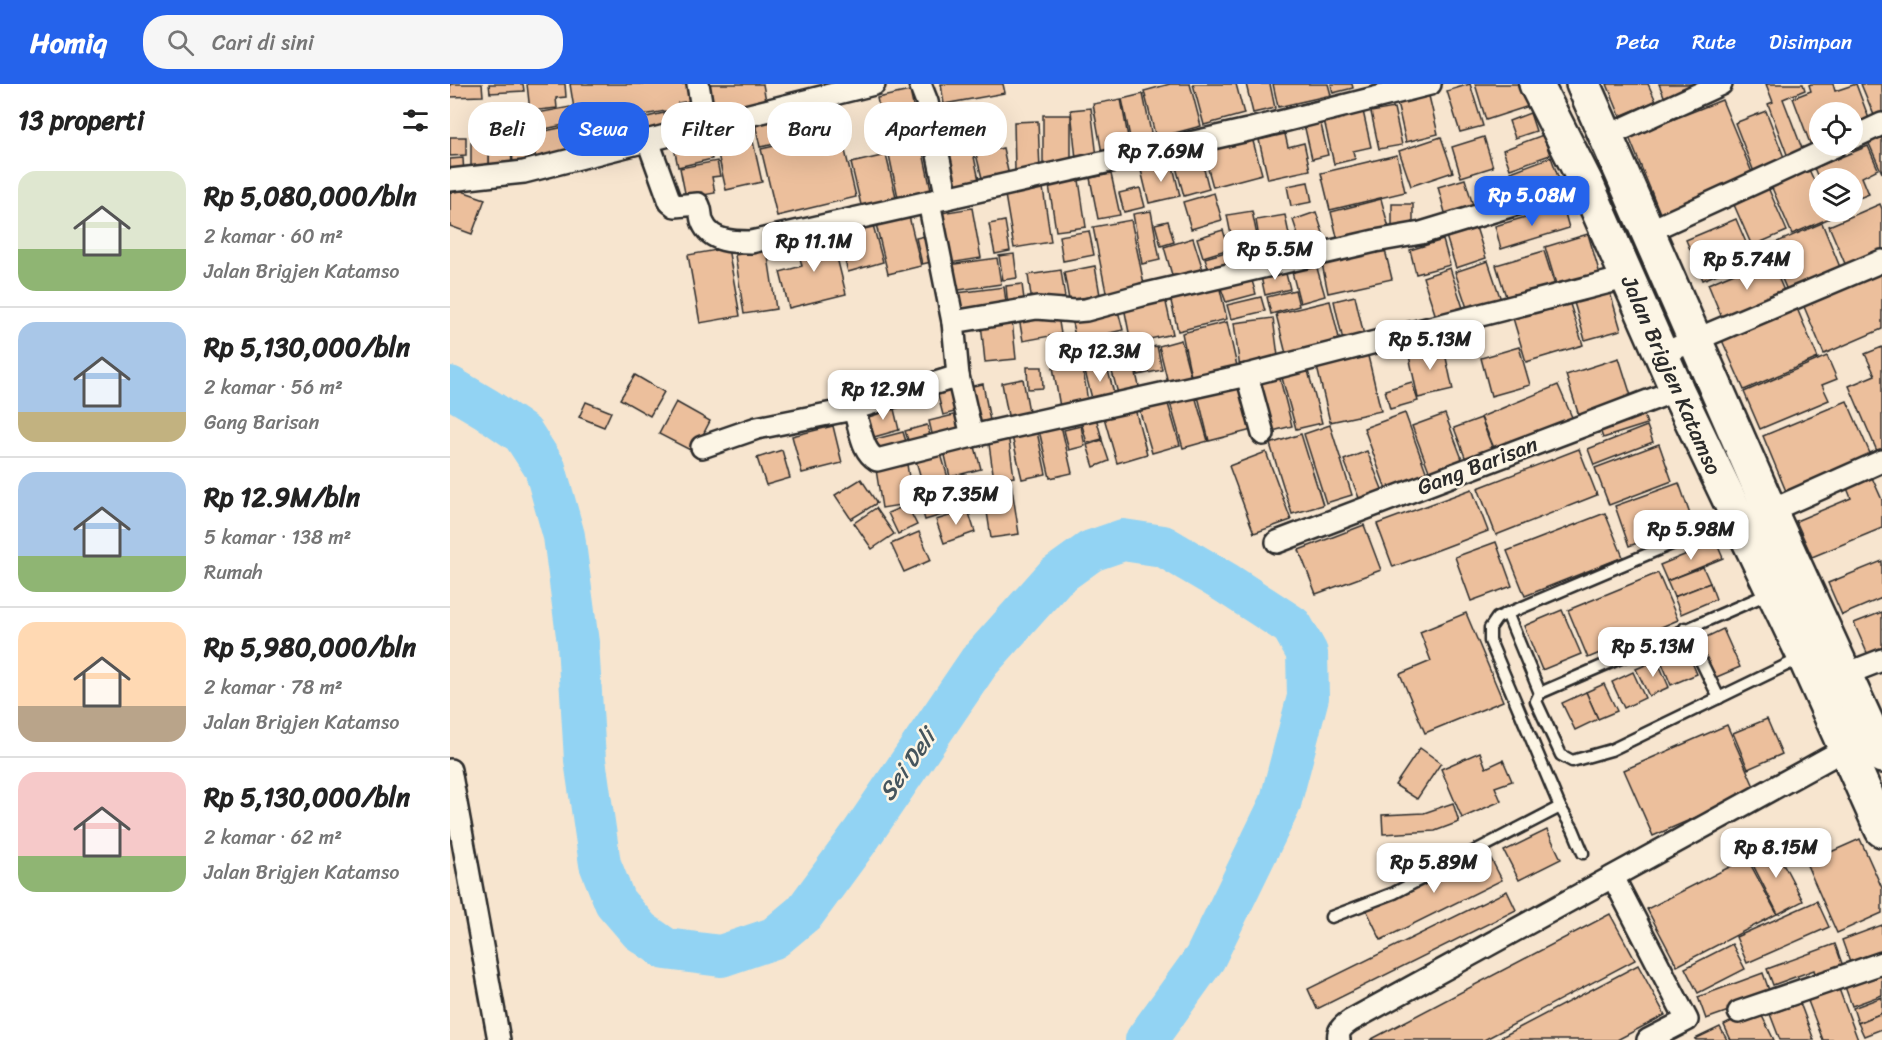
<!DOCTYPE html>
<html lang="id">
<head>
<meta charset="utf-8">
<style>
  :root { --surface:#fff; --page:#f6f6f6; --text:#222; --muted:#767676; --line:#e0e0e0; --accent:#2563eb }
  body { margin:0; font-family:Sriracha,sans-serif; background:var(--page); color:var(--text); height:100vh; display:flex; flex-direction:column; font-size:22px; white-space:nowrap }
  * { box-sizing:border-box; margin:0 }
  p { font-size:20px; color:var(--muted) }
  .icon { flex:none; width:33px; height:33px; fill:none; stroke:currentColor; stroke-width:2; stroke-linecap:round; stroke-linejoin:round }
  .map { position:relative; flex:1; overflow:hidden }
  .side { display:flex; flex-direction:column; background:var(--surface); width:450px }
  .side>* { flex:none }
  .guide { position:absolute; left:18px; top:18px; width:570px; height:54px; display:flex; gap:12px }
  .buttons { position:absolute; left:1359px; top:18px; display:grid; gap:12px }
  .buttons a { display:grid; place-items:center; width:54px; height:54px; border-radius:50%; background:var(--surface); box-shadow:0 6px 24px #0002; font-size:30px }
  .price { position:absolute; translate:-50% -51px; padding:0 14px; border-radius:12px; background:#fff; color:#222; font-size:20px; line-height:39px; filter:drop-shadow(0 2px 3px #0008) }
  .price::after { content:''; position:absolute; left:50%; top:36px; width:18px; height:14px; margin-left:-9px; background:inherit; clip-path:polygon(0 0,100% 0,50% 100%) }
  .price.selected { background:var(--accent); color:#fff }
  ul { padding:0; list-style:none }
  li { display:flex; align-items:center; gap:18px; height:150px; padding:0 18px }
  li+li { border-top:2px solid var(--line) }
  li span { display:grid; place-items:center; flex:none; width:168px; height:120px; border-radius:18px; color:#555 }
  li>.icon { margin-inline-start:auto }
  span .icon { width:72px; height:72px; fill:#fffc; stroke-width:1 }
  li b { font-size:26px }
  h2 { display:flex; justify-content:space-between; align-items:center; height:72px; padding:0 18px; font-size:26px }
  .tag { padding:0 21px; border-radius:24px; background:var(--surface); box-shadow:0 6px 24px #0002; font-size:21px; line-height:54px }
  .tag.selected { background:var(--accent); color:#fff }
  header { display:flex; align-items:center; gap:36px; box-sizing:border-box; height:84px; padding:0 30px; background:var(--accent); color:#fff }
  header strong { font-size:28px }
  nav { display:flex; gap:33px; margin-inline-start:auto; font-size:21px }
  .search { width:420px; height:54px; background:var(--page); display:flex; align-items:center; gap:15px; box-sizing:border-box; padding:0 21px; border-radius:24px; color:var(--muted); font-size:22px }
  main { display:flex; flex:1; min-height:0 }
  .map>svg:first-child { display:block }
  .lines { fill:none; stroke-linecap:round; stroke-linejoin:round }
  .river { stroke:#92d3f3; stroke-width:42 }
  .building { fill:#ecbf9c; stroke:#2b2b2b; stroke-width:1.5 }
  .lane-casing { stroke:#2b2b2b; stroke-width:15 }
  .street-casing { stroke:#2b2b2b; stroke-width:26 }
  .primary-casing { stroke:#2b2b2b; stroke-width:38 }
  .lane { stroke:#fcf5e5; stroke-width:10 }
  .street { stroke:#fcf5e5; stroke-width:21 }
  .primary { stroke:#fcf5e5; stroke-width:33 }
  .labels { text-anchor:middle; stroke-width:5; stroke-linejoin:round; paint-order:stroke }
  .street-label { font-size:22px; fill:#2b2b2b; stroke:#fcf5e5 }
  .water-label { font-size:24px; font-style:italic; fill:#45555d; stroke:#fcf5e5 }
</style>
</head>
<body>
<header>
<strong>Homiq</strong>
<div class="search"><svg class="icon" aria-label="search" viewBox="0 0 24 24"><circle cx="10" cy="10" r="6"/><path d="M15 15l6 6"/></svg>Cari di sini</div>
<nav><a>Peta</a><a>Rute</a><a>Disimpan</a></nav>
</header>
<main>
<section class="side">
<h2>13 properti<svg class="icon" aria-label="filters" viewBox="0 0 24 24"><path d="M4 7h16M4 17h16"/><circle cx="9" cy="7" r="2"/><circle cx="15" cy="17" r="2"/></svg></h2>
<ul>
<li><span style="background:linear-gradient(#dfe7d0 65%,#8fb573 0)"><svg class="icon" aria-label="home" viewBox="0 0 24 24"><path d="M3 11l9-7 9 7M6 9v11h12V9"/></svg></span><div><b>Rp 5,080,000/bln</b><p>2 kamar · 60 m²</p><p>Jalan Brigjen Katamso</p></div></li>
<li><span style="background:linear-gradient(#a9c7e8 75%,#c2b280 0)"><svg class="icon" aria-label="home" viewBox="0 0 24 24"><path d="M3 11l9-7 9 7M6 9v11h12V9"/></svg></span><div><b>Rp 5,130,000/bln</b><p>2 kamar · 56 m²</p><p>Gang Barisan</p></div></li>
<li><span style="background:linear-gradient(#a9c7e8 70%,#8fb573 0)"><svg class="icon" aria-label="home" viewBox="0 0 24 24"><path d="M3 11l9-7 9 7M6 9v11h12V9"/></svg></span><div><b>Rp 12.9M/bln</b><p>5 kamar · 138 m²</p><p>Rumah</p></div></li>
<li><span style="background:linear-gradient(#ffd9b3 70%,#b9a48a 0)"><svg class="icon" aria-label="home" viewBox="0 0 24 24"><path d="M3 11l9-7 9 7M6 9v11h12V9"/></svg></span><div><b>Rp 5,980,000/bln</b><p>2 kamar · 78 m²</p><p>Jalan Brigjen Katamso</p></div></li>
<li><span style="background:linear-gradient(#f6c9c9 70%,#8fb573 0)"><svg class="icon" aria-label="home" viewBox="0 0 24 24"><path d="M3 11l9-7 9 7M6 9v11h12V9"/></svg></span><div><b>Rp 5,130,000/bln</b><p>2 kamar · 62 m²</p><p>Jalan Brigjen Katamso</p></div></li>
</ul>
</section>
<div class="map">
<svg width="1432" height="956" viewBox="0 0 1432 956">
  <rect width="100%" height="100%" fill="#f7e5cf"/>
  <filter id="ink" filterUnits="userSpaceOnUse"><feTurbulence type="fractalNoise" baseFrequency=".0167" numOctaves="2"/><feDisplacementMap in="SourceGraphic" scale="12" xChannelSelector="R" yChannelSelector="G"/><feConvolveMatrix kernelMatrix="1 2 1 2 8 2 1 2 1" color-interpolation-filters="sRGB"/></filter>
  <g filter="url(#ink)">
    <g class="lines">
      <polyline class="river" points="0,303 37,325 73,350 95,384 114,452 128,559 135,676 150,780 165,818 190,847 216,865 271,872 324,854 355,828 412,750 529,578 605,493 641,467 673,456 713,462 776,499 842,542 857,569 858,613 830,720 755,874 696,956"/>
    </g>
    <g class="building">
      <polygon points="0,0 32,0 33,12 0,13"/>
      <polygon points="39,0 73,0 74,7 40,9"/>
      <polygon points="77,0 115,0 116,13 106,14 107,24 80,27"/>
      <polygon points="120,0 245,0 248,16 228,19 231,35 217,38 215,27 127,43"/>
      <polygon points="252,0 313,0 316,17 256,26"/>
      <polygon points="491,0 553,0 555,9 494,20"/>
      <polygon points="720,0 740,0 751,42 706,54 694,7"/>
      <polygon points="743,0 786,0 794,30 754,41"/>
      <polygon points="796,0 820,0 825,24 803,29"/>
      <polygon points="823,0 878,0 881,11 828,23"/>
      <polygon points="881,0 902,0 903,4 883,9"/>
      <polygon points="1020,0 1033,42 1010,48 997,7"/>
      <polygon points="1025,0 1072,0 1079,22 1036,36"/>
      <polygon points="1157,0 1198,0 1206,17 1170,32"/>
      <polygon points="1209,0 1257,0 1216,17"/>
      <polygon points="1316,0 1353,0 1355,6 1333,15 1353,67 1338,73 1318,20 1323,18"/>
      <polygon points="1361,0 1383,0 1385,7 1406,0 1421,40 1402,47 1402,28 1370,28 1370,59 1361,62 1343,14 1361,7 1359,1"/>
      <polygon points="1411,0 1432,0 1432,34 1426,36"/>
      <polygon points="460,7 482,111 449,118 427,14"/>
      <polygon points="693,10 703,58 682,63 672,15"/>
      <polygon points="979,12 988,50 956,58 947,19"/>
      <polygon points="671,15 680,64 652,69 643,20"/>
      <polygon points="1272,16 1303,91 1210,129 1179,53"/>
      <polygon points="371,22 375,37 361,40 357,26"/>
      <polygon points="120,23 123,39 90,46 87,29"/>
      <polygon points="641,24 647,73 626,75 621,26"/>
      <polygon points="944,24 952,61 929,65 921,28"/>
      <polygon points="355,26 362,53 350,56 343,29"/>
      <polygon points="340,27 346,53 331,56 326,31"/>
      <polygon points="913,27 921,63 903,67 905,75 884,80 874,36"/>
      <polygon points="1316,27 1335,76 1304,88 1285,39"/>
      <polygon points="214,29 218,48 171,59 167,40"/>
      <polygon points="1080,29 1086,47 1065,54 1059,37"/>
      <polygon points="325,30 330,59 310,63 304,34"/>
      <rect x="593" y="31" width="28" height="51"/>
      <polygon points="298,35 312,98 276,106 262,43"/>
      <polygon points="870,36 878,71 862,75 854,40"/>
      <polygon points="388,37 406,113 327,132 311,65 338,59 340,66 369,59 365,43"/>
      <polygon points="588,37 590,87 565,87 564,38"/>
      <polygon points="164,41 168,60 128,69 124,50"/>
      <polygon points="119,42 124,67 86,75 81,50"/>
      <polygon points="255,46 262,75 228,83 222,53"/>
      <polygon points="1432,49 1432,89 1417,55"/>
      <polygon points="801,50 812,90 763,103 752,63"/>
      <polygon points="835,50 838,63 854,59 860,86 818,95 809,56"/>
      <polygon points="1093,51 1100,71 1060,85 1053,66"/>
      <polygon points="0,53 16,53 16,71 0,72"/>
      <polygon points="991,53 1003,88 961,102 949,67"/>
      <polygon points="1034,53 1043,83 1011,93 1002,63"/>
      <polygon points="520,54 530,101 503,106 494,59"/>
      <polygon points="61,56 62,87 39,88 39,57"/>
      <polygon points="62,56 79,56 81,83 63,84"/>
      <polygon points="39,57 39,88 21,88 21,58"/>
      <polygon points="1418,62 1428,85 1412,93 1419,110 1402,117 1402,94 1370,94 1370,98 1364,84"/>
      <polygon points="553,64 559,92 533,98 526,70"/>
      <polygon points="749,66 759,105 734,112 723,72"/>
      <polygon points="436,71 447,117 412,125 401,79"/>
      <polygon points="947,71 955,108 880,126 871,89"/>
      <polygon points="1101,73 1111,101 1072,116 1061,88"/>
      <polygon points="13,74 14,91 0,91 0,75"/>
      <polygon points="267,77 270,92 262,93 265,109 236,114 230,84"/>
      <polygon points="722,78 730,112 699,119 691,86"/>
      <polygon points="1357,81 1370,110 1370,128 1377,128 1380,134 1342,150 1319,97"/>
      <polygon points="661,90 670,131 648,135 640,94"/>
      <polygon points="1015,95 1025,128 997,136 988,103"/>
      <polygon points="629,96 636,143 606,147 599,101"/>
      <polygon points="858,98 862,118 841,122 837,102"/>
      <polygon points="1316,99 1337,147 1302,162 1281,114"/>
      <polygon points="0,103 35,115 22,150 0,142"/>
      <polygon points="593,104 601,158 564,164 555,111"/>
      <polygon points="690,104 695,123 674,128 669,109"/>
      <polygon points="764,109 772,136 741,145 733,118"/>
      <polygon points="931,115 939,144 888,157 881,128"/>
      <polygon points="942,120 963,120 963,148 942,149"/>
      <polygon points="1430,120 1432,125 1432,167 1396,182 1379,142"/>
      <polygon points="1113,122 1119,144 1051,165 1045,142"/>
      <polygon points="522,124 531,174 500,179 491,129"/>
      <polygon points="701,127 710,176 692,180 683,130"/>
      <polygon points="802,127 812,176 787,181 777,131"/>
      <polygon points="458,128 471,182 438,190 425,136"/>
      <polygon points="866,128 875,155 852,163 843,136"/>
      <polygon points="835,131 841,160 811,166 806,136"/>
      <polygon points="1286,135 1303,175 1253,196 1236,156"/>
      <polygon points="681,136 695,205 657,213 643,143"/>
      <polygon points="555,137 560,167 545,170 539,140"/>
      <polygon points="718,137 724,158 711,162 705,140"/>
      <polygon points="1372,139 1392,188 1339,211 1318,162"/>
      <polygon points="1025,140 1036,174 1006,184 995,149"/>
      <polygon points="423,141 433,178 398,188 388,152"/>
      <polygon points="773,146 779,165 753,173 747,154"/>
      <polygon points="639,147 644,171 613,177 609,152"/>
      <polygon points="381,149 396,210 339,224 330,188 352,182 346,158"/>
      <polygon points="1138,150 1152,197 1109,210 1095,163"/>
      <polygon points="480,151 486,177 472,180 466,154"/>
      <polygon points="743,154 754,189 724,198 714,163"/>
      <polygon points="993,156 1000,181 966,190 960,166"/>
      <polygon points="934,162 942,195 878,209 871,175"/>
      <polygon points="278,164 290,232 250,239 238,171"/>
      <polygon points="317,166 326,225 294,230 285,171"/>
      <polygon points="1094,167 1107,208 1059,222 1046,181"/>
      <polygon points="776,168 782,187 761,194 755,174"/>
      <polygon points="564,170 567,194 553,196 549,172"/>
      <polygon points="547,174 551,200 502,207 498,181"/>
      <polygon points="1320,174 1337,214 1275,241 1258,200"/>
      <polygon points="865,177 875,212 850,219 841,184"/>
      <polygon points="1038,177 1052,219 1019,230 1005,188"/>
      <polygon points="645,182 650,211 619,216 614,188"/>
      <polygon points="834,182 840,205 815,211 810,188"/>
      <polygon points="1000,184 1016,233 989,242 973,193"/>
      <polygon points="1432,184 1432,245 1374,270 1352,218"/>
      <polygon points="611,186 615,214 582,219 578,191"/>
      <polygon points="800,190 806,210 776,218 769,199"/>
      <polygon points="572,200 575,223 558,224 556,202"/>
      <polygon points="769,201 777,235 728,247 720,213"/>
      <polygon points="554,203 557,226 510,232 507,209"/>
      <polygon points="1159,205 1171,246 1135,256 1123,215"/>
      <polygon points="845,206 849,222 821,230 817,213"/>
      <polygon points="905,212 915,256 894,261 884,217"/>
      <polygon points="811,213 815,227 781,235 777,221"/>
      <polygon points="715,214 723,250 681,259 674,223"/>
      <polygon points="880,217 892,266 838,278 826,230"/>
      <polygon points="1119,217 1133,261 1076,278 1063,234"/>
      <polygon points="1346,222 1368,274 1294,306 1271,254"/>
      <polygon points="667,223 673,246 626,257 621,234"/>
      <polygon points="607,226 611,250 573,257 569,234"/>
      <polygon points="823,234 829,280 790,285 784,239"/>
      <polygon points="562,236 566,275 535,278 531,239"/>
      <polygon points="777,238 787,282 741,292 732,249"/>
      <polygon points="674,249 678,264 650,270 646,256"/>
      <polygon points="641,256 644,274 606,281 602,264"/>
      <polygon points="731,256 741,294 718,299 709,262"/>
      <polygon points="993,260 1003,306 968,314 958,267"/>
      <polygon points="707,262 712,286 688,291 684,267"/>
      <polygon points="1069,263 1080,301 1041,312 1031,274"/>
      <polygon points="1432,263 1432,365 1427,367 1399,302 1425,291 1415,270"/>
      <polygon points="681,267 691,311 670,317 658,273"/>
      <polygon points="918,272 931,327 880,338 867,283"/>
      <polygon points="1377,272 1387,295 1372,301 1379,316 1310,345 1294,308"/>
      <polygon points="1169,274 1182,315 1129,332 1116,291"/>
      <polygon points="655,275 666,317 644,322 633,280"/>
      <polygon points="632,278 639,325 611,329 603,283"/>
      <polygon points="577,283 592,283 593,304 578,305"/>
      <polygon points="857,283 872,339 846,345 831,290"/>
      <polygon points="185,291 214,308 200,332 170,315"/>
      <polygon points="829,291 842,342 815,349 802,298"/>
      <polygon points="573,295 580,333 559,337 552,299"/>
      <polygon points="790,297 802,346 759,357 747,308"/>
      <polygon points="962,298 968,317 940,325 935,306"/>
      <polygon points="533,300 541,342 526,345 518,303"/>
      <polygon points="1108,301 1125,340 1047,371 1031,333"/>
      <polygon points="507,303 512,326 493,331 487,308"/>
      <polygon points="744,308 758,357 733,364 719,315"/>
      <polygon points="716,313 730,361 702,369 688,321"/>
      <polygon points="1397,317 1423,376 1338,412 1313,352"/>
      <polygon points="136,318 161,328 154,343 129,333"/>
      <polygon points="226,318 260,337 244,368 209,350"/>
      <polygon points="443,321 449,346 424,353 417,328"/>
      <polygon points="684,321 697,370 667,379 653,330"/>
      <polygon points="1191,322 1197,340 1153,354 1147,337"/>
      <polygon points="512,329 516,346 483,354 479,337"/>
      <polygon points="955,329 978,393 937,408 914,344"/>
      <polygon points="645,330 652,355 637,359 630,334"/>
      <polygon points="995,330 1014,380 981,392 962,342"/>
      <polygon points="1031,334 1045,371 1018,381 1004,344"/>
      <polygon points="610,337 622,389 600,394 588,342"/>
      <polygon points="477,341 482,358 461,365 455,347"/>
      <polygon points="880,341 902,411 876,419 854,350"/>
      <polygon points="383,342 392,379 352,389 342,352"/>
      <polygon points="631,342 635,362 619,366 614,346"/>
      <polygon points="1197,342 1203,358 1144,381 1138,365"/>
      <polygon points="586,343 596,390 572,395 561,348"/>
      <polygon points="453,348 458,364 427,373 422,356"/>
      <polygon points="558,350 564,393 544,396 538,353"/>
      <polygon points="851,350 873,421 842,430 820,360"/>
      <polygon points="652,356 659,377 644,383 637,361"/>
      <polygon points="524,359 531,385 500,393 494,367"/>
      <polygon points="1209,360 1222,397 1159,421 1145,384"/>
      <polygon points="489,363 498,394 473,401 464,370"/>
      <polygon points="1129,365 1147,411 1046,451 1028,404"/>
      <polygon points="332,366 340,394 316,401 307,374"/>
      <polygon points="917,367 934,410 911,419 894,376"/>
      <polygon points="816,368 841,436 804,449 779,382"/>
      <polygon points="456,374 463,419 432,424 425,379"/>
      <polygon points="1420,389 1432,416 1432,444 1362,473 1346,437 1401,414 1395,399"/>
      <polygon points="411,395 427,419 401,435 385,411"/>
      <polygon points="561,398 569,450 541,454 533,402"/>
      <polygon points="1229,399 1243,439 1179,462 1165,422"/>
      <polygon points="487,403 495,430 475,436 467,408"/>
      <polygon points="1022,405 1038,447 943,483 927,440"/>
      <polygon points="457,421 467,441 448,450 438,429"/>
      <polygon points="426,424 444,450 422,465 404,439"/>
      <polygon points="518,426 525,448 494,459 486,436"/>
      <polygon points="1155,429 1173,473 1075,512 1057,467"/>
      <polygon points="914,441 931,486 866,510 849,466"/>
      <polygon points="469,448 481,476 454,488 441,460"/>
      <polygon points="1046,458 1062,502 1021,517 1005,473"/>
      <polygon points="1266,458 1273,474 1217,497 1210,481"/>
      <polygon points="1432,477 1432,514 1392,531 1378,499"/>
      <polygon points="1253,483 1260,499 1224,513 1217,497"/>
      <polygon points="1208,489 1228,536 1138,574 1118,526"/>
      <polygon points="1260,499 1266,515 1231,530 1224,513"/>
      <polygon points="1112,526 1131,570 1092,586 1074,542"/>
      <polygon points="1432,528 1432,573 1421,578 1404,539"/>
      <polygon points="1016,529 1053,617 975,649 950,590 981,577 970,548"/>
      <polygon points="1273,545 1290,583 1262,595 1246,558"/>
      <polygon points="1235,562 1247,590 1221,601 1209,572"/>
      <polygon points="1207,576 1219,603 1199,612 1186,585"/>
      <polygon points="1183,588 1195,614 1174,624 1162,598"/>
      <polygon points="1154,600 1167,627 1148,635 1136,608"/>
      <polygon points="1136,608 1148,635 1125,646 1112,619"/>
      <polygon points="1317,635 1332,670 1298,685 1283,649"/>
      <polygon points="1277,641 1306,707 1203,752 1174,686"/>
      <polygon points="970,664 991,679 967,715 945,701"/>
      <polygon points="1030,668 1036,684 1053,676 1062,697 1045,703 1051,717 1012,734 991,685"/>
      <polygon points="1003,719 1009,738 985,747 933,750 932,731 974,729"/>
      <polygon points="1097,746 1111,775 1069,796 1054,767"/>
      <polygon points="1410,755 1432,804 1432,829 1387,849 1356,779"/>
      <polygon points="1323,760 1353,817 1328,830 1299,773"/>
      <polygon points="1036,765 1052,796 931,856 916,825"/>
      <polygon points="1297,774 1327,830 1227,882 1197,825"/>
      <polygon points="1057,807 1066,826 867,925 858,905"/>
      <polygon points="1367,817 1379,843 1297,879 1286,853"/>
      <polygon points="1160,830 1185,876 1034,956 920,956"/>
      <polygon points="1432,841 1432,876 1403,887 1392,856"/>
      <polygon points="1282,860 1295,885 1248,909 1235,884"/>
      <polygon points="1385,860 1394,885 1367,895 1364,886 1323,901 1317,885"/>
      <polygon points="1188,881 1215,931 1167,956 1046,956"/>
      <polygon points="1432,885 1432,911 1402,922 1394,900"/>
      <polygon points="1313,889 1321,912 1256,935 1248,913"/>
      <polygon points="1389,905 1408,956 1373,956 1358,917"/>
      <polygon points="1432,913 1432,929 1408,939 1403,924"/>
      <polygon points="1350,919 1364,956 1330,956 1320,930"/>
      <polygon points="1308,924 1324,956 1281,956 1274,941"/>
      <polygon points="1432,929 1432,945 1414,952 1408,939"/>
      <polygon points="1270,943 1277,956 1246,956 1245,955"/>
    </g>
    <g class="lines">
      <defs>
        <g id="lane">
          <polyline points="1320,509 1090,609 1086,617 1111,671 1122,677 1161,666 1351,574"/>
          <polyline points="1057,529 1090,609"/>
          <polyline points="1235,544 1269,614"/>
          <polyline points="1133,769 1123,745 1110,723 1040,557 1040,544 1047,534 1285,433"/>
          <polyline points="881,833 944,809 1110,723"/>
        </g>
        <g id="street">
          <polyline points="470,0 477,18 497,114"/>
          <polyline points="255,42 424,0"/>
          <polyline points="1155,53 1271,0"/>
          <polyline points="1402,54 1432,40"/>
          <path d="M198 57 220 118 225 122 248 120C252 126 250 133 253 139 261 158 284 158 301 158L798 46 980 0"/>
          <polyline points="0,96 74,88 255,42 248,0"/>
          <polyline points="479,118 503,238 508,292"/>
          <polyline points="1197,148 1385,62"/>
          <polyline points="503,238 587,224 625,227 636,226 692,211 925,157 971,149 1136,99"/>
          <polyline points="1212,270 1432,177"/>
          <polyline points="797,291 813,350"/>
          <polyline points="403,325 508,292 522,352"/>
          <path d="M252 363 307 344 403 325C411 341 410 366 427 376L522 352 797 291 1179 193"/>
          <polyline points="1320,427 1432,377"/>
          <polyline points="827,458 1227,306"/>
          <polyline points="1396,590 1432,576"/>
          <polyline points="0,686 49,956"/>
          <polyline points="1163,793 1237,936 1198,956"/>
          <polyline points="1289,928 1432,879"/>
          <path d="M889 956C887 946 893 942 900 937L1395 665"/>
        </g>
        <g id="primary">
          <polyline points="1086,0 1136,99 1227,306 1354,572 1432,746"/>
          <polyline points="1133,0 1320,427 1432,672"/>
        </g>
      </defs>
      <use href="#lane" class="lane-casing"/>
      <use href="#street" class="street-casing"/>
      <use href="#primary" class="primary-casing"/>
      <use href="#lane" class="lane"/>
      <use href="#street" class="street"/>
      <use href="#primary" class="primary"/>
    </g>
  </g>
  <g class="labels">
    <g class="street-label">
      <text transform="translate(1222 291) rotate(66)" y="8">Jalan Brigjen Katamso</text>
      <text transform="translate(1027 381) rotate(-21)" y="8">Gang Barisan</text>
    </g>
    <g class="water-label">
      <text transform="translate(457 681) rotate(-55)" y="8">Sei Deli</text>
    </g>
  </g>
</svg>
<div class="buttons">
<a><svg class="icon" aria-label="locate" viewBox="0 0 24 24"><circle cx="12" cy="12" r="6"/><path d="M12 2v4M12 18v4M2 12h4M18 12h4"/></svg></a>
<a><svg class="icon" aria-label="layers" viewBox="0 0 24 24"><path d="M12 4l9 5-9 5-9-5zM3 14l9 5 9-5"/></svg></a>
</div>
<b class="price" style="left:711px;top:99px">Rp 7.69M</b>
<b class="price selected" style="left:1082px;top:143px">Rp 5.08M</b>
<b class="price" style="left:364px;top:189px">Rp 11.1M</b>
<b class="price" style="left:825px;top:197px">Rp 5.5M</b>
<b class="price" style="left:1297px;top:207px">Rp 5.74M</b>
<b class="price" style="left:980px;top:287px">Rp 5.13M</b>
<b class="price" style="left:650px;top:299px">Rp 12.3M</b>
<b class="price" style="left:433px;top:337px">Rp 12.9M</b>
<b class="price" style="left:506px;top:442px">Rp 7.35M</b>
<b class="price" style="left:1241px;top:477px">Rp 5.98M</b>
<b class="price" style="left:1203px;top:594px">Rp 5.13M</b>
<b class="price" style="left:1326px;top:795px">Rp 8.15M</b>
<b class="price" style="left:984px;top:810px">Rp 5.89M</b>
<div class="guide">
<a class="tag">Beli</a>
<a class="tag selected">Sewa</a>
<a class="tag">Filter</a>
<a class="tag">Baru</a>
<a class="tag">Apartemen</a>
</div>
</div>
</main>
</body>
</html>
